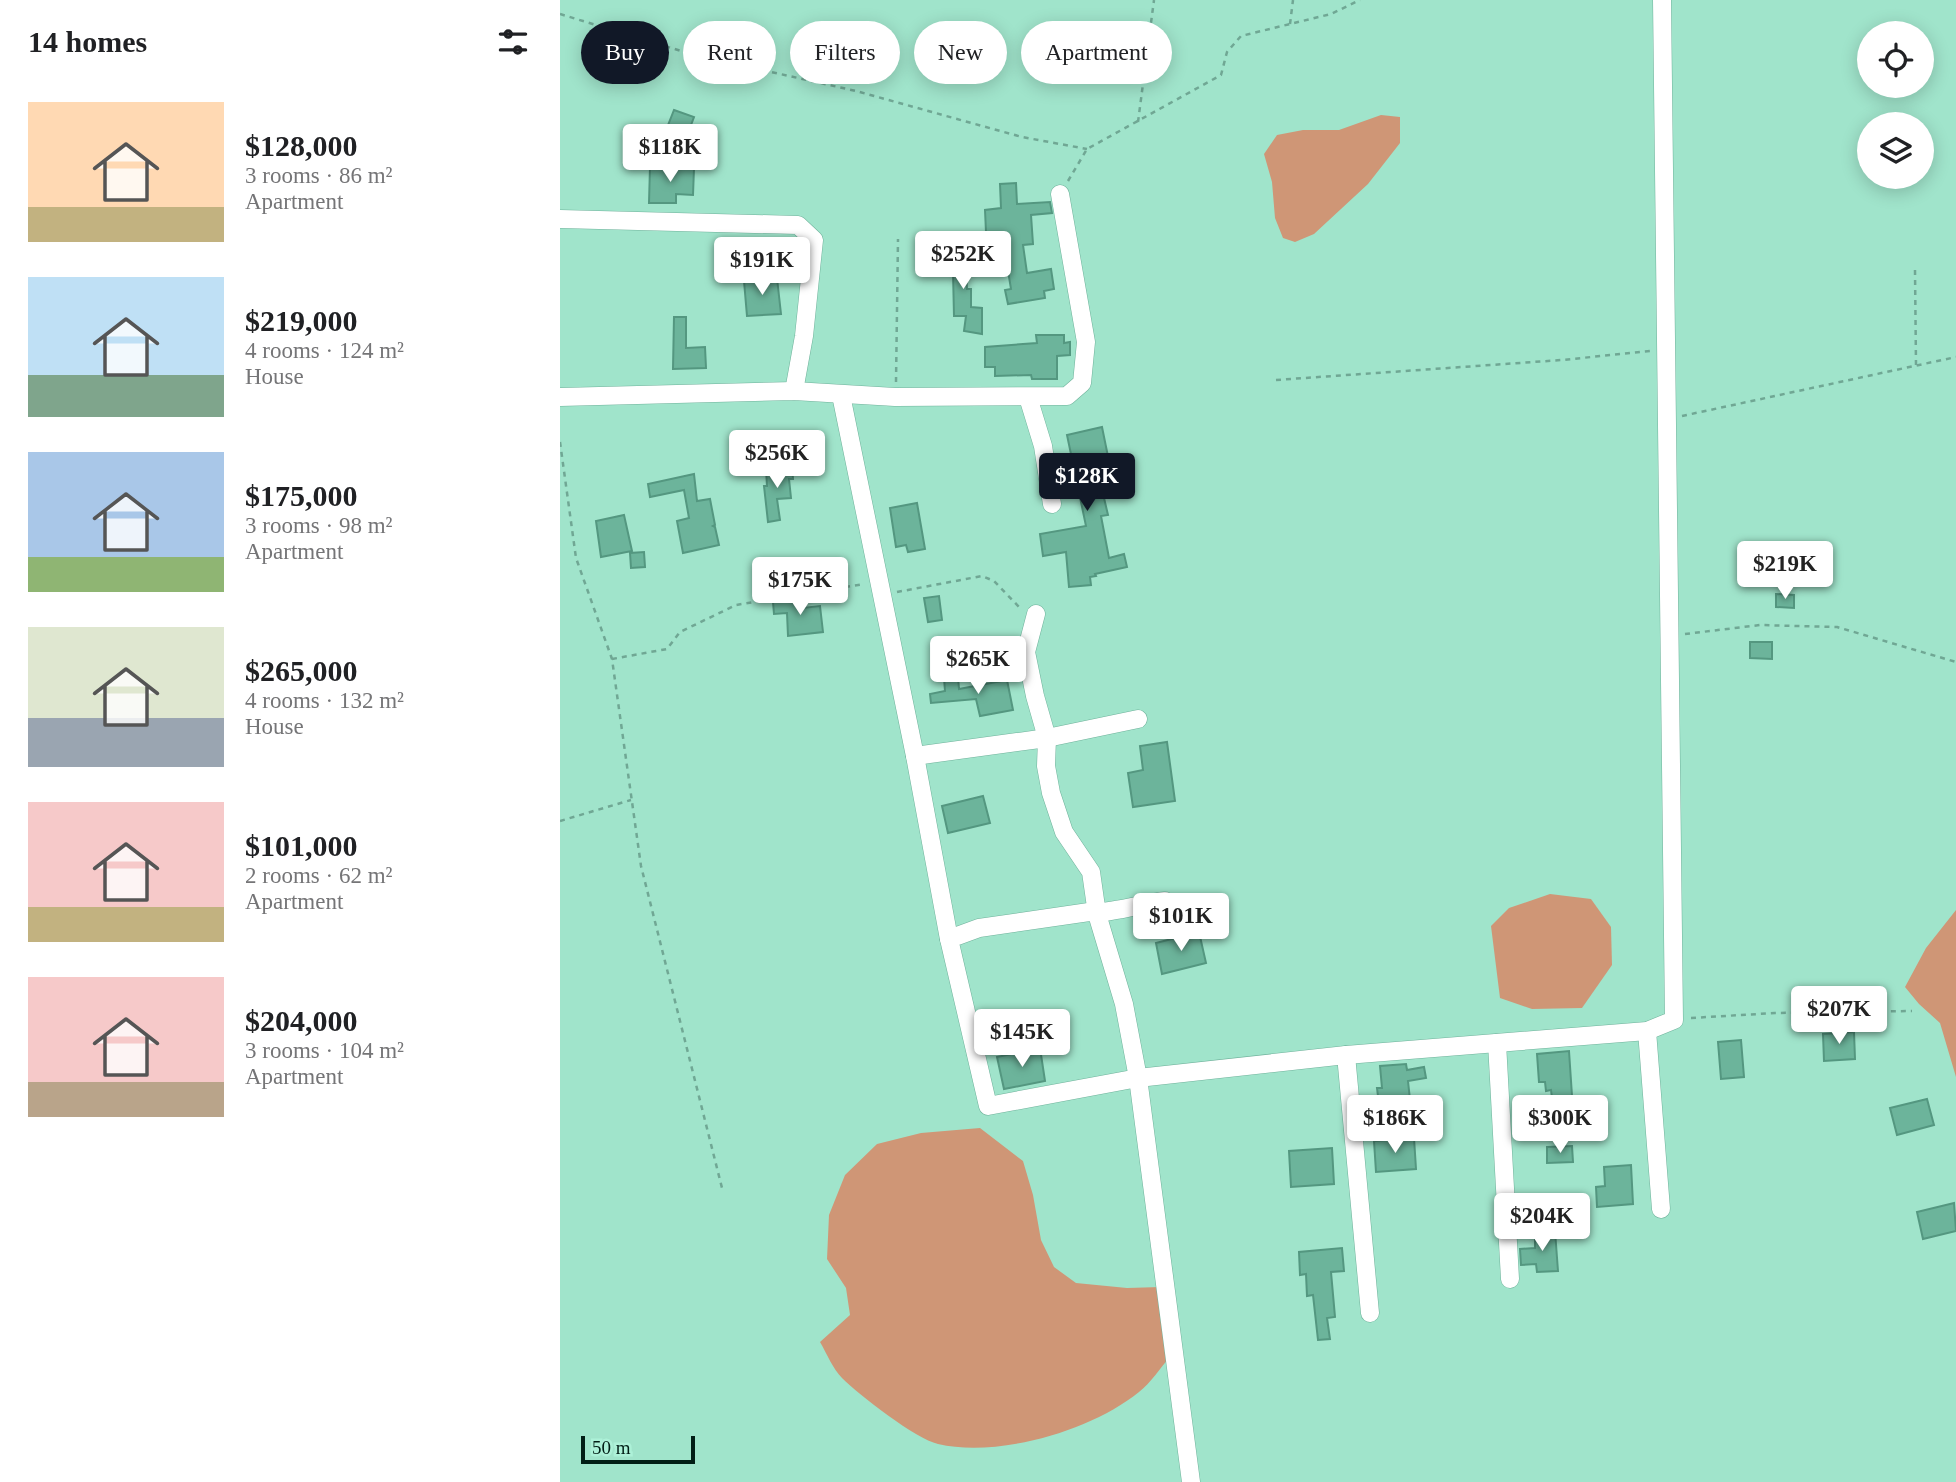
<!DOCTYPE html>
<html lang="en">
<head>
<meta charset="utf-8">
<style>
  :root { --surface:#fff; --page:#f6f6f6; --text:#202124; --muted:#757577; --accent:#111827 }
  body { margin:0; font-family:"Times New Roman",serif; background:var(--page); color:var(--text); height:100vh; display:flex; flex-direction:column; font-size:26px; white-space:nowrap }
  * { box-sizing:border-box; margin:0 }
  p { font-size:23px; color:var(--muted) }
  .icon { flex:none; width:38px; height:38px; fill:none; stroke:currentColor; stroke-width:2; stroke-linecap:round; stroke-linejoin:round }
  .map { position:relative; flex:1; overflow:hidden }
  .side { display:flex; flex-direction:column; background:var(--surface); width:560px }
  .side>* { flex:none }
  .hud { position:absolute; left:21px; top:21px; width:665px; height:63px; display:flex; gap:14px }
  .fabs { position:absolute; left:1297px; top:21px; display:grid; gap:14px }
  .fabs a { display:grid; place-items:center; width:77px; height:77px; border-radius:50%; background:var(--surface); box-shadow:0 4px 18px #0003; font-size:35px }
  .scale { position:absolute; left:21px; bottom:18px; width:114px; box-sizing:border-box; padding-left:7px; border:4px solid #021e16; border-top:0; font-size:19px; line-height:24px; white-space:nowrap; color:#021e16; -webkit-text-stroke:5px #adf1d8; paint-order:stroke }
  .price { position:absolute; translate:-50% -60px; padding:0 16px; border-radius:7px; background:#fff; color:#222; font-size:23px; line-height:46px; filter:drop-shadow(0 2px 4px #0008) }
  .price::after { content:''; position:absolute; left:50%; top:42px; width:21px; height:16px; margin-left:-10px; background:inherit; clip-path:polygon(0 0,100% 0,50% 100%) }
  .price.active { background:var(--accent); color:#fff }
  ul { padding:0; list-style:none }
  li { display:flex; align-items:center; gap:21px; height:175px; padding:0 28px }
  li span { display:grid; place-items:center; flex:none; width:196px; height:140px; border-radius:0px; color:#555 }
  li>.icon { margin-inline-start:auto }
  span .icon { width:84px; height:84px; fill:#fffc; stroke-width:1 }
  li b { font-size:30px }
  h2 { display:flex; justify-content:space-between; align-items:center; height:84px; padding:0 28px; font-size:30px }
  .tag { padding:0 24px; border-radius:32px; background:var(--surface); box-shadow:0 4px 18px #0003; font-size:24px; line-height:63px }
  .tag.active { background:var(--accent); color:#fff }
  main { display:flex; flex:1; min-height:0 }
  .map>svg:first-child { display:block }
  .forest { fill:#cf9676 }
  .building { fill:#6cb49b; stroke:#549780; stroke-width:2 }
  .lines { fill:none; stroke-linecap:round; stroke-linejoin:round }
  .minor-casing { stroke:#6fb29b; stroke-width:19 }
  .path { stroke:#70a794; stroke-width:2.5; stroke-dasharray:5 5; stroke-linecap:butt }
  .minor { stroke:#fff; stroke-width:18 }
</style>
</head>
<body>
<main>
<section class="side">
<h2>14 homes<svg class="icon" aria-label="filters" viewBox="0 0 24 24"><path d="M4 7h16M4 17h16"/><circle cx="9" cy="7" r="2"/><circle cx="15" cy="17" r="2"/></svg></h2>
<ul>
<li><span style="background:linear-gradient(#ffd9b3 75%,#c2b280 0)"><svg class="icon" aria-label="home" viewBox="0 0 24 24"><path d="M3 11l9-7 9 7M6 9v11h12V9"/></svg></span><div><b>$128,000</b><p>3 rooms · 86 m²</p><p>Apartment</p></div></li>
<li><span style="background:linear-gradient(#bfe0f5 70%,#7fa58c 0)"><svg class="icon" aria-label="home" viewBox="0 0 24 24"><path d="M3 11l9-7 9 7M6 9v11h12V9"/></svg></span><div><b>$219,000</b><p>4 rooms · 124 m²</p><p>House</p></div></li>
<li><span style="background:linear-gradient(#a9c7e8 75%,#8fb573 0)"><svg class="icon" aria-label="home" viewBox="0 0 24 24"><path d="M3 11l9-7 9 7M6 9v11h12V9"/></svg></span><div><b>$175,000</b><p>3 rooms · 98 m²</p><p>Apartment</p></div></li>
<li><span style="background:linear-gradient(#dfe7d0 65%,#9aa5b1 0)"><svg class="icon" aria-label="home" viewBox="0 0 24 24"><path d="M3 11l9-7 9 7M6 9v11h12V9"/></svg></span><div><b>$265,000</b><p>4 rooms · 132 m²</p><p>House</p></div></li>
<li><span style="background:linear-gradient(#f6c9c9 75%,#c2b280 0)"><svg class="icon" aria-label="home" viewBox="0 0 24 24"><path d="M3 11l9-7 9 7M6 9v11h12V9"/></svg></span><div><b>$101,000</b><p>2 rooms · 62 m²</p><p>Apartment</p></div></li>
<li><span style="background:linear-gradient(#f6c9c9 75%,#b9a48a 0)"><svg class="icon" aria-label="home" viewBox="0 0 24 24"><path d="M3 11l9-7 9 7M6 9v11h12V9"/></svg></span><div><b>$204,000</b><p>3 rooms · 104 m²</p><p>Apartment</p></div></li>
</ul>
</section>
<div class="map">
<svg width="1396" height="1482" viewBox="0 0 1396 1482">
  <rect width="100%" height="100%" fill="#a0e4cb"/>
  <g class="forest">
    <polygon points="821,115 840,117 840,143 808,184 754,234 735,242 723,238 715,218 712,182 704,154 717,135 743,130 779,130"/>
    <polygon points="990,894 1031,899 1051,927 1052,965 1022,1008 972,1009 940,998 931,926 949,908"/>
    <polygon points="1396,910 1396,1077 1380,1023 1359,1004 1345,987 1366,948"/>
    <path d="M420 1128 463 1161 473 1195 481 1240 494 1267 516 1283 567 1288 601 1287 610 1357C600 1368 591 1383 579 1392 531 1431 438 1458 378 1444 356 1439 299 1395 282 1378 273 1369 267 1354 260 1342L290 1315 286 1288 267 1259 269 1215 285 1175 317 1144 361 1133Z"/>
  </g>
  <g class="building">
    <polygon points="114,110 134,117 123,146 103,138"/>
    <polygon points="90,167 134,168 133,195 116,194 116,203 89,203"/>
    <polygon points="456,183 457,204 490,202 492,213 471,215 473,244 463,245 467,273 491,269 494,289 484,291 485,298 448,304 445,290 451,289 444,246 421,248 420,232 426,232 425,210 441,208 440,184"/>
    <polygon points="405,247 407,289 411,289 411,307 422,308 422,334 404,331 406,316 394,316 393,272 387,272 386,248"/>
    <polygon points="217,278 221,314 187,316 184,281"/>
    <polygon points="114,317 126,317 126,348 145,347 146,368 113,369"/>
    <polygon points="476,335 504,335 504,343 510,342 510,355 497,356 497,379 472,379 471,375 435,376 435,367 425,367 425,347 477,343"/>
    <polygon points="542,427 556,496 544,498 548,515 541,516 549,558 564,554 567,567 535,574 536,576 530,577 531,585 509,587 506,552 483,556 480,534 526,526 507,435"/>
    <polygon points="232,466 233,479 229,479 231,498 217,499 220,520 208,522 204,486 207,486 206,469"/>
    <polygon points="134,474 137,501 150,499 155,525 153,526 155,527 159,545 123,553 117,521 129,518 124,490 90,497 88,484"/>
    <polygon points="357,503 365,549 348,552 346,545 336,547 330,508"/>
    <polygon points="64,515 72,551 41,557 36,521"/>
    <polygon points="84,552 85,567 71,568 70,553"/>
    <polygon points="1216,594 1234,595 1234,608 1216,607"/>
    <polygon points="379,596 382,620 368,622 364,598"/>
    <polygon points="242,600 243,608 260,606 263,632 228,636 227,613 214,614 213,602"/>
    <polygon points="1190,642 1212,642 1212,659 1190,658"/>
    <polygon points="398,677 399,689 447,680 453,710 420,716 416,699 371,703 370,694 385,691 384,678"/>
    <polygon points="607,742 615,801 573,807 568,773 583,770 580,746"/>
    <polygon points="423,796 430,823 388,833 382,806"/>
    <polygon points="639,932 646,963 602,974 596,943"/>
    <polygon points="1294,1032 1295,1059 1264,1061 1263,1034"/>
    <polygon points="1181,1040 1184,1077 1161,1079 1158,1042"/>
    <polygon points="480,1048 485,1081 444,1089 437,1057"/>
    <polygon points="1009,1051 1012,1096 1005,1097 1006,1104 993,1106 991,1090 986,1091 985,1082 979,1082 977,1054"/>
    <polygon points="846,1064 847,1070 864,1067 866,1078 848,1081 851,1109 820,1112 817,1088 822,1088 820,1066"/>
    <polygon points="1367,1099 1374,1125 1337,1135 1330,1108"/>
    <polygon points="854,1138 856,1169 816,1172 814,1141"/>
    <polygon points="1012,1146 1013,1162 987,1163 987,1147"/>
    <polygon points="772,1148 774,1184 731,1187 729,1151"/>
    <polygon points="1071,1165 1073,1204 1037,1207 1036,1187 1045,1186 1044,1167"/>
    <polygon points="1394,1203 1396,1231 1363,1239 1357,1212"/>
    <polygon points="995,1231 998,1271 977,1272 976,1264 961,1265 960,1249 975,1248 975,1233"/>
    <polygon points="782,1248 784,1271 771,1272 775,1317 767,1318 770,1339 758,1340 753,1295 747,1296 746,1274 740,1275 739,1252"/>
  </g>
  <g class="lines">
    <defs>
      <g id="minor">
        <polyline points="0,219 238,225 254,240 244,336 234,391"/>
        <polyline points="281,395 355,756 389,939"/>
        <polyline points="0,397 234,391 335,397 507,396 522,383 526,342 500,194"/>
        <polyline points="468,397 483,446 492,504"/>
        <polyline points="476,614 466,652 475,696 487,738 486,766 491,793 504,832 531,872 537,914 564,1004 578,1078 631,1482"/>
        <polyline points="355,756 487,738 578,719"/>
        <path d="M610 915 605 901C587 903 543 915 529 912L419 928 389 939 428 1106 578 1078 786 1055 1087 1031 1114 1020 1102 0"/>
        <polyline points="1087,1031 1101,1209"/>
        <polyline points="937,1043 950,1279"/>
        <polyline points="786,1055 810,1313"/>
      </g>
    </defs>
    <use href="#minor" class="minor-casing"/>
    <g class="path">
      <polyline points="0,14 131,54 296,91 462,137 527,149"/>
      <polyline points="730,24 733,0"/>
      <polyline points="578,122 594,0"/>
      <polyline points="508,181 527,149 661,75 667,52 681,36 771,14 800,0"/>
      <polyline points="1355,270 1356,365"/>
      <polyline points="716,380 1002,360 1090,351"/>
      <polyline points="336,382 338,239"/>
      <polyline points="1122,416 1396,357"/>
      <polyline points="0,442 16,558 52,659 81,866 162,1188"/>
      <polyline points="337,592 422,576 434,581 460,608"/>
      <polyline points="1125,634 1200,625 1277,627 1396,662"/>
      <polyline points="52,659 107,649 120,632 176,605 304,584"/>
      <polyline points="0,821 71,800"/>
      <polyline points="1131,1018 1215,1013 1352,1011"/>
    </g>
    <use href="#minor" class="minor"/>
  </g>
</svg>
<div class="fabs">
<a><svg class="icon" aria-label="locate" viewBox="0 0 24 24"><circle cx="12" cy="12" r="6"/><path d="M12 2v4M12 18v4M2 12h4M18 12h4"/></svg></a>
<a><svg class="icon" aria-label="layers" viewBox="0 0 24 24"><path d="M12 4l9 5-9 5-9-5zM3 14l9 5 9-5"/></svg></a>
</div>
<div class="scale">50 m</div>
<b class="price" style="left:110px;top:184px">$118K</b>
<b class="price" style="left:403px;top:291px">$252K</b>
<b class="price" style="left:202px;top:297px">$191K</b>
<b class="price" style="left:217px;top:490px">$256K</b>
<b class="price active" style="left:527px;top:513px">$128K</b>
<b class="price" style="left:1225px;top:601px">$219K</b>
<b class="price" style="left:240px;top:617px">$175K</b>
<b class="price" style="left:418px;top:696px">$265K</b>
<b class="price" style="left:621px;top:953px">$101K</b>
<b class="price" style="left:1279px;top:1046px">$207K</b>
<b class="price" style="left:462px;top:1069px">$145K</b>
<b class="price" style="left:835px;top:1155px">$186K</b>
<b class="price" style="left:1000px;top:1155px">$300K</b>
<b class="price" style="left:982px;top:1253px">$204K</b>
<div class="hud">
<a class="tag active">Buy</a>
<a class="tag">Rent</a>
<a class="tag">Filters</a>
<a class="tag">New</a>
<a class="tag">Apartment</a>
</div>
</div>
</main>
</body>
</html>
